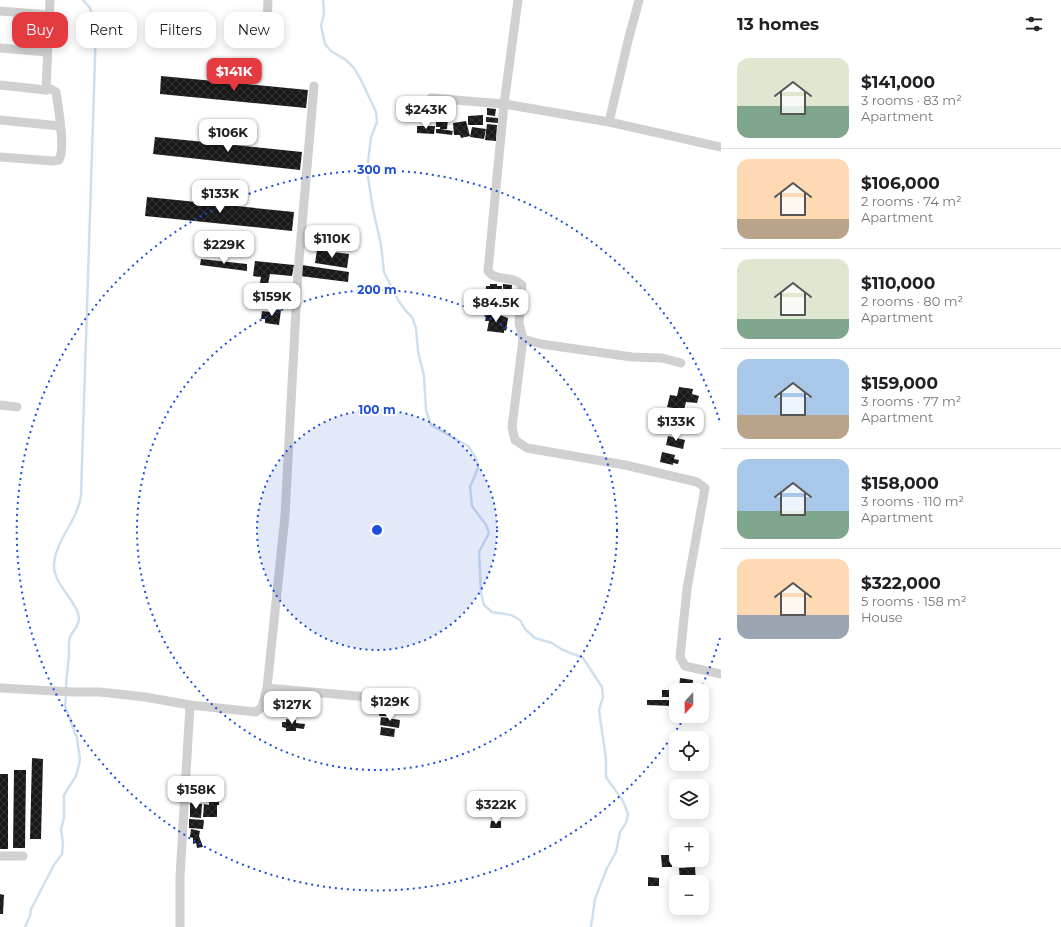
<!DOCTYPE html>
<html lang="en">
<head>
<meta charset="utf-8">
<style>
  :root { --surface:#fff; --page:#f2f2f2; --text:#202124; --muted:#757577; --line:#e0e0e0; --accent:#e33b40 }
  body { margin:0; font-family:Montserrat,sans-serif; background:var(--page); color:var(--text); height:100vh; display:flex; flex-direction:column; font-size:15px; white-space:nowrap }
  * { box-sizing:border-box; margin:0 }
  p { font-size:13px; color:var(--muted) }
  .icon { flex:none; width:22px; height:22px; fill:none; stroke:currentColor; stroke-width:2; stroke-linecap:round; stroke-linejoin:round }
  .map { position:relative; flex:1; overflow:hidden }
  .panel { display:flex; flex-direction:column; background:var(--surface); width:340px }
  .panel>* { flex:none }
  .banner { position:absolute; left:12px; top:12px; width:380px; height:36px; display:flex; gap:8px }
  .needle { width:26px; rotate:201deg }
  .tools { position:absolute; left:669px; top:683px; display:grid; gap:8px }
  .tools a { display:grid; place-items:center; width:40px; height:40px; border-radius:8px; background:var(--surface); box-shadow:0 2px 10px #0003; font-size:20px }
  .price { position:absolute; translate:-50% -34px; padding:0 9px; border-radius:8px; background:#fff; color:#222; font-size:13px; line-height:26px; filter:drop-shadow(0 1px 2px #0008) }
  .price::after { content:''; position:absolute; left:50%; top:24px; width:12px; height:9px; margin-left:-6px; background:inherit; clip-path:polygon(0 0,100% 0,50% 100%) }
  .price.active { background:var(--accent); color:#fff }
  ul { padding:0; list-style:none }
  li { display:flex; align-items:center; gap:12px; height:100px; padding:0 16px }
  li+li { border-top:1px solid var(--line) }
  li span { display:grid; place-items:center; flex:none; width:112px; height:80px; border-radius:12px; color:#555 }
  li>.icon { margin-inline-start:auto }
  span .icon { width:48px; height:48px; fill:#fffc; stroke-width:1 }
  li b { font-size:17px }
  h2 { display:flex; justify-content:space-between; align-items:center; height:48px; padding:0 16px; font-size:17px }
  .pill { padding:0 14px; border-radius:12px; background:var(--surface); box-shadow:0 2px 10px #0003; font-size:14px; line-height:36px }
  .pill.active { background:var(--accent); color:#fff }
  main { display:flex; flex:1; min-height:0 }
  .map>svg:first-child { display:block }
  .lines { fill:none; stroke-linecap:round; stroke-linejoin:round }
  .stream { stroke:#cfe0ed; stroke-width:2.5 }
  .building { fill:url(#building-cross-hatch) }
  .minor { stroke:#d0d0d0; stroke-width:9 }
  .ring { fill:none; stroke:#1d4ed8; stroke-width:2; stroke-dasharray:2 4 }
  .centre { fill:#1d4ed8; stroke:#fff; stroke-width:2 }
  .ring-label { font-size:12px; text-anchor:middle; font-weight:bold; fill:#1d4ed8; stroke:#fff; stroke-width:4; stroke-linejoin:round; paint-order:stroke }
</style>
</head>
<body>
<main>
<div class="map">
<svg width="721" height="927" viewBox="0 0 721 927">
  <defs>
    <pattern id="building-cross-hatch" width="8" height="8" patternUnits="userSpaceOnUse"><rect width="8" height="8" fill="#1a1a1a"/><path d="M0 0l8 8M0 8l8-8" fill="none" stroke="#333"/></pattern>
  </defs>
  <rect width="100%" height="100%" fill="#fff"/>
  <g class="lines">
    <g class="stream">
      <polyline points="323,0 324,14 321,26 325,44 331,51 346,60 354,68 361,80 376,112 377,122 371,137 367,171 373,209 381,245 384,272 398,300 405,310 412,317 416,328 418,351 424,376 426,410 431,425 468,446 477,460 478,468 470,487 472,506 486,525 489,533 479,552 481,593 484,605 492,612 511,615 520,620 525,629 535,638 552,643 561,649 583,658 602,687 603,697 599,710 606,759 606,777 623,801 628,814 626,823 620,832 616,852 607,868 595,899 591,927"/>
      <path d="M66 689C66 678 68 667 69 655 69 649 68 643 70 637 73 630 79 626 79 618 77 600 52 584 54 563 57 538 78 520 81 495L96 27 90 8 83 0"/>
      <polyline points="25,927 30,916 31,909 54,865 62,854 63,843 61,829 64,818 64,795 76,776 79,765 80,759 77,738 65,706 66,694"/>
    </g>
  </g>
  <g class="building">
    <polygon points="161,76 308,90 306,108 160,94"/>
    <polygon points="419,99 431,99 430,105 419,105"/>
    <polygon points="487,108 496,109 495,116 487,115"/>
    <polygon points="483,115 483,125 468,125 468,116"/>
    <polygon points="441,117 448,118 447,129 441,129 453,131 452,135 436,133 436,129 440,129 440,127 436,127 436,120 441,120"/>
    <polygon points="486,117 498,118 498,123 486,122"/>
    <polygon points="466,121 470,136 461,138 460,135 454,135 453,123"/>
    <polygon points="487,124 497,125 496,141 485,140"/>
    <polygon points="417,126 435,126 434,134 417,133"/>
    <polygon points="472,127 486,129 484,139 470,137"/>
    <polygon points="155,137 302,152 300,170 153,154"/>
    <polygon points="147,197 294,212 292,231 145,216"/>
    <polygon points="317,250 349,254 347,268 315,263"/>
    <polygon points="201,259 247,264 247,271 200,265"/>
    <polygon points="255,261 294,265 292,276 270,274 268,284 260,283 261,277 253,276"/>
    <polygon points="302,265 349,272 348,282 300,276"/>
    <polygon points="490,284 497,284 497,286 502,286 501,300 500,300 500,302 488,301 488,299 485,299 486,286 490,286"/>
    <polygon points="503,284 512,285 511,299 503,299"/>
    <polygon points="271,309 281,310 279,325 265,323 265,319 261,319 262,311 270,312"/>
    <polygon points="487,311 498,313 497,317 500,317 500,315 508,318 506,331 504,330 504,333 487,331 489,321 485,321"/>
    <polygon points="679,387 693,389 692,394 699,396 697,403 686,402 684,410 667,407 670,395 677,396"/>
    <polygon points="668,436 685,440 683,449 666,445"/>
    <polygon points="662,452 675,455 674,459 679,460 678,464 673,463 673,465 660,462"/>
    <polygon points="680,678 693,680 692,688 688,687 688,690 679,690"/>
    <rect x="662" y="690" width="13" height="7"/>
    <polygon points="647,700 672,700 672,706 647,705"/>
    <polygon points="380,705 394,706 393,716 379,716"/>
    <polygon points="381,717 400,720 399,728 380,725"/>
    <polygon points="286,719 296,720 296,723 305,724 304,729 296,728 296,731 286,731 286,728 282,727 282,722 286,722"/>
    <polygon points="381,727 395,729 394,737 380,735"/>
    <polygon points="32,758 43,759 41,839 30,839"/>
    <polygon points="14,770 26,770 25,848 13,848"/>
    <rect x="0" y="774" width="8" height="75"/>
    <polygon points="193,786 202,787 201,802 192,801"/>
    <polygon points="204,789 213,789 212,799 219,799 219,805 217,805 217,817 203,817 204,804 209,805 209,802 204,802"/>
    <polygon points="190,803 202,804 201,818 190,817"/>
    <polygon points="189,819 204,820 203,829 189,828"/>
    <polygon points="491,821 501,821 501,828 490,828"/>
    <polygon points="191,829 200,831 199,836 203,847 197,848 196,843 193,844 193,838 190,837"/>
    <polygon points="661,855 672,855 672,867 662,867"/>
    <polygon points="695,867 696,882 680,882 679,868"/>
    <polygon points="648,877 659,878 659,886 648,886"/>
    <polygon points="0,894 4,895 3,914 0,914"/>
  </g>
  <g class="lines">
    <g class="minor">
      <path d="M518 0 504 104 488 271C496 282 513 275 522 285L519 323 523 339 541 344 632 357 662 358 681 363"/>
      <polyline points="0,11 49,15"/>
      <polyline points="267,26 268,0"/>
      <polyline points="0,48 47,52"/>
      <polyline points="0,85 46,90"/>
      <polyline points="431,98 504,104 609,122 721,147"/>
      <polyline points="0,120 60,126"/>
      <polyline points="609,122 628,41 639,0"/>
      <path d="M0 157 53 161 59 160C66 148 58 107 56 92L51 89 46 90 50 0"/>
      <polyline points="523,339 512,427 515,440 527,448 625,465 697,482 705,488 687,589 680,657 685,666 721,674"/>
      <polyline points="0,405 17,407"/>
      <polyline points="0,688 73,692 100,692 145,697 190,705 256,712 262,707 267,688 285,516 298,272 314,86"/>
      <polyline points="267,688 379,698"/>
      <polyline points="0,856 23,856"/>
      <polyline points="180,927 180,877 190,705"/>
    </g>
  </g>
  <circle cx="377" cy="530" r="120" fill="#1d4ed8" fill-opacity=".12"/>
  <g class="ring">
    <circle cx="377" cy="530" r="120"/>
    <circle cx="377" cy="530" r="240"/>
    <path d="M720 638A360 360 0 0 1 701 688M684 718A360 360 0 1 1 720 422"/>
  </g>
  <circle cx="377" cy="530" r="6" class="centre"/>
  <g class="ring-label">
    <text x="377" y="174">300 m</text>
    <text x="377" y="294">200 m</text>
    <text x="377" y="414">100 m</text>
  </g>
</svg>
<div class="tools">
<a><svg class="needle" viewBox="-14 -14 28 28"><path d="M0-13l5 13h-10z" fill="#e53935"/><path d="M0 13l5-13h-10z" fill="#757577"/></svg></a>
<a><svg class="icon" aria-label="locate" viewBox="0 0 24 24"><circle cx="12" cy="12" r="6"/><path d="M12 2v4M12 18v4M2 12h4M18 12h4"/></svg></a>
<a><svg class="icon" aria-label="layers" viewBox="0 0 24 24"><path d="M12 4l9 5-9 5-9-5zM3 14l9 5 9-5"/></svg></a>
<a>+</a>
<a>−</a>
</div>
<b class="price active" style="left:234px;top:92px">$141K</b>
<b class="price" style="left:426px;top:130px">$243K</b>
<b class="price" style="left:228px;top:153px">$106K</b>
<b class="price" style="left:220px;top:214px">$133K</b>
<b class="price" style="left:332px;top:259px">$110K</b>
<b class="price" style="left:224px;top:265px">$229K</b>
<b class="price" style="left:272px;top:317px">$159K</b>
<b class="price" style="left:496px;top:323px">$84.5K</b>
<b class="price" style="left:676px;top:442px">$133K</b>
<b class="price" style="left:390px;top:722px">$129K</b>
<b class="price" style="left:292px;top:725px">$127K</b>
<b class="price" style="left:196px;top:810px">$158K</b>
<b class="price" style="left:496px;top:825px">$322K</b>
<div class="banner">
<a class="pill active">Buy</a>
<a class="pill">Rent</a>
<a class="pill">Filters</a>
<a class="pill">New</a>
</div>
</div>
<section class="panel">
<h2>13 homes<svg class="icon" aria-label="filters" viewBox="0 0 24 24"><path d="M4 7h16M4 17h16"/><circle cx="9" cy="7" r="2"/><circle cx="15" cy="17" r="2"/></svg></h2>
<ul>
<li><span style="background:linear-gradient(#dfe7d0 60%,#7fa58c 0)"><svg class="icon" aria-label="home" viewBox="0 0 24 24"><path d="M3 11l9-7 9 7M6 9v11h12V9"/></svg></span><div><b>$141,000</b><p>3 rooms · 83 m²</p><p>Apartment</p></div></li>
<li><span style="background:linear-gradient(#ffd9b3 75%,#b9a48a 0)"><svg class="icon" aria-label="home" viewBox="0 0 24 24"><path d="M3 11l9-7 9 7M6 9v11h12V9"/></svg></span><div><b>$106,000</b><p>2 rooms · 74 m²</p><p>Apartment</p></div></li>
<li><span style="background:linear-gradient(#dfe7d0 75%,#7fa58c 0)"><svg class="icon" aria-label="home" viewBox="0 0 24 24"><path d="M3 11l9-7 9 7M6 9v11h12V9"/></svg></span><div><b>$110,000</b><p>2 rooms · 80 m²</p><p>Apartment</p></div></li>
<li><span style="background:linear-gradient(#a9c7e8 70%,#b9a48a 0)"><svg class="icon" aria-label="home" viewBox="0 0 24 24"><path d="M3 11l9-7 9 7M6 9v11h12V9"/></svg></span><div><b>$159,000</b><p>3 rooms · 77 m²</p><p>Apartment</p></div></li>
<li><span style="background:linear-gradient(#a9c7e8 65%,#7fa58c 0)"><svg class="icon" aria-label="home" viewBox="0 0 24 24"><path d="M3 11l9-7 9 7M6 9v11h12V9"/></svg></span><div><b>$158,000</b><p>3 rooms · 110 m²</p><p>Apartment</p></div></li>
<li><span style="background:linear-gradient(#ffd9b3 70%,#9aa5b1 0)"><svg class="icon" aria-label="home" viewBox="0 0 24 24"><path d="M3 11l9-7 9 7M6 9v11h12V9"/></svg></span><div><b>$322,000</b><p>5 rooms · 158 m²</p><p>House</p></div></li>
</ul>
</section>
</main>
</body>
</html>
